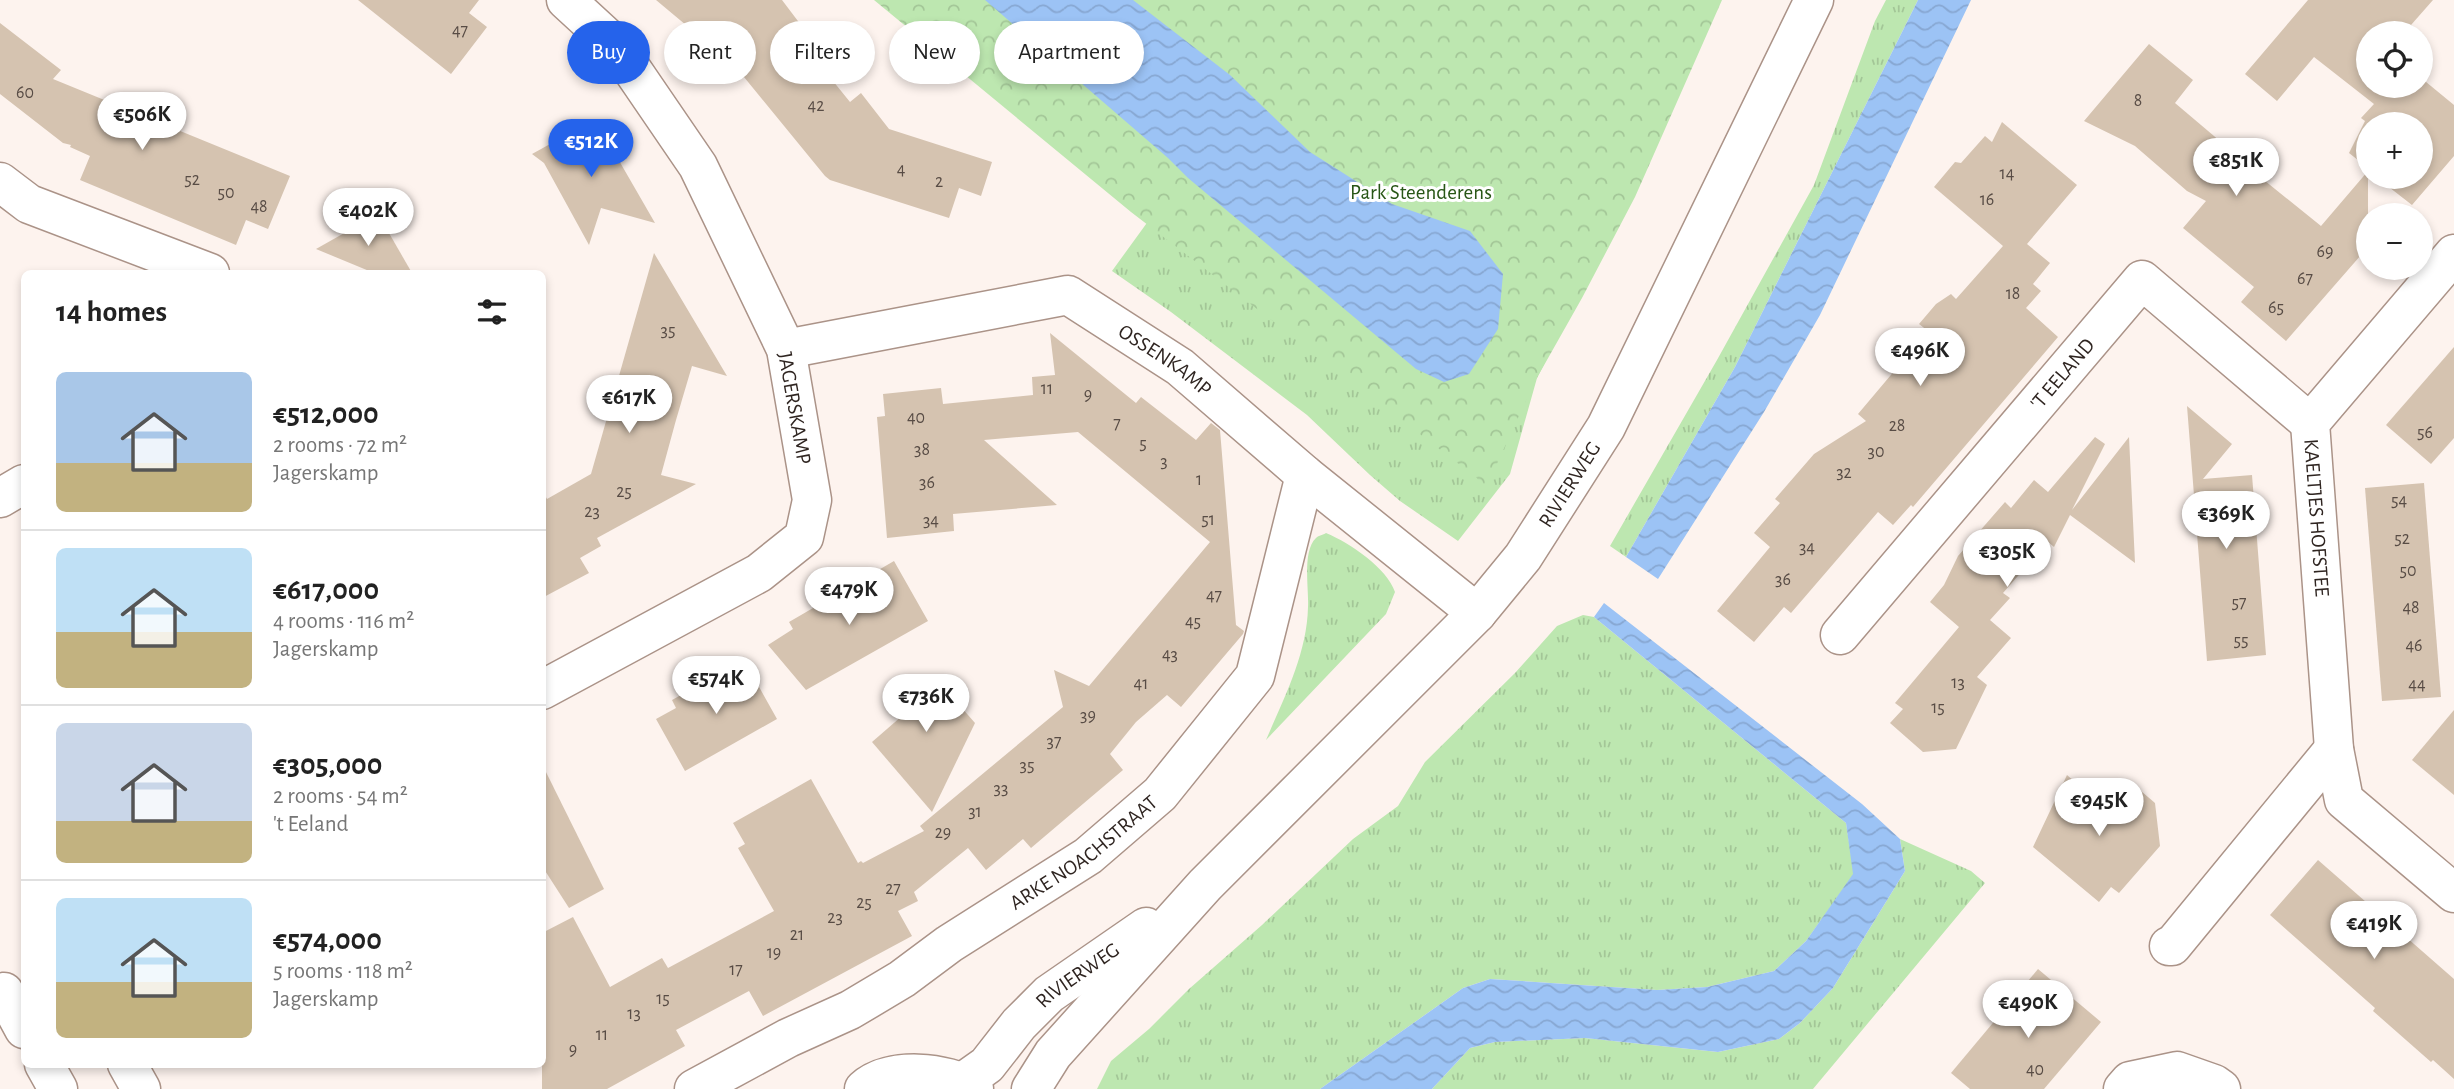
<!DOCTYPE html>
<html lang="en">
<head>
<meta charset="utf-8">
<style>
  :root { --surface:#fff; --page:#f6f6f6; --text:#222; --muted:#767676; --line:#e0e0e0; --accent:#2563eb }
  body { margin:0; font-family:"Alegreya Sans",sans-serif; background:var(--page); color:var(--text); height:100vh; display:flex; flex-direction:column; font-size:26px; white-space:nowrap }
  * { box-sizing:border-box; margin:0 }
  p { font-size:23px; color:var(--muted) }
  .icon { flex:none; width:38px; height:38px; fill:none; stroke:currentColor; stroke-width:2; stroke-linecap:round; stroke-linejoin:round }
  .map { position:relative; flex:1; overflow:hidden }
  .sheet { position:absolute; left:21px; top:270px; width:525px; height:798px; display:flex; flex-direction:column; background:var(--surface); border-radius:10px; box-shadow:0 4px 10px #0003 }
  .sheet>* { flex:none }
  .guide { position:absolute; left:567px; top:21px; width:665px; height:63px; display:flex; gap:14px }
  .buttons { position:absolute; left:2356px; top:21px; display:grid; gap:14px }
  .buttons a { display:grid; place-items:center; width:77px; height:77px; border-radius:50%; background:var(--surface); box-shadow:0 4px 10px #0003; font-size:35px }
  .price { position:absolute; translate:-50% -60px; padding:0 16px; border-radius:24px; background:#fff; color:#222; font-size:23px; line-height:46px; filter:drop-shadow(0 2px 4px #0008) }
  .price::after { content:''; position:absolute; left:50%; top:42px; width:21px; height:16px; margin-left:-10px; background:inherit; clip-path:polygon(0 0,100% 0,50% 100%) }
  .price.on { background:var(--accent); color:#fff }
  ul { padding:0; list-style:none }
  li { display:flex; align-items:center; gap:21px; height:175px; padding:0 35px }
  li+li { border-top:2px solid var(--line) }
  li span { display:grid; place-items:center; flex:none; width:196px; height:140px; border-radius:10px; color:#555 }
  li>.icon { margin-inline-start:auto }
  span .icon { width:84px; height:84px; fill:#fffc; stroke-width:1 }
  li b { font-size:30px }
  h2 { display:flex; justify-content:space-between; align-items:center; height:84px; padding:0 35px; font-size:30px }
  .tag { padding:0 24px; border-radius:32px; background:var(--surface); box-shadow:0 4px 10px #0003; font-size:24px; line-height:63px }
  .tag.on { background:var(--accent); color:#fff }
  .map>svg:first-child { display:block }
  .grass { fill:url(#grass-tufts) }
  .park { fill:url(#park-crowns) }
  .water { fill:url(#water-waves) }
  .building { fill:#d5c3b0 }
  .lines { fill:none; stroke-linecap:round; stroke-linejoin:round }
  .minor-casing { stroke:#ab9388; stroke-width:41 }
  .minor { stroke:#fff; stroke-width:38 }
  .labels { text-anchor:middle; stroke-width:6; stroke-linejoin:round; paint-order:stroke }
  .number-label { font-size:18px; fill:#584c45 }
  .park-label { font-size:21px; fill:#285616; stroke:#fff }
  .street-label { font-size:21px; fill:#2f2521; stroke:#fff }
</style>
</head>
<body>
<div class="map">
<svg width="2454" height="1089" viewBox="0 0 2454 1089">
  <defs>
    <pattern id="grass-tufts" width="24" height="20" patternUnits="userSpaceOnUse" patternTransform="scale(1.75)"><rect width="24" height="20" fill="#bde7b0"/><path d="M3 7l-1-3M5 7V3M7 7l1-3M15 17l-1-3M17 17v-4M19 17l1-3" fill="none" stroke="#a3c697"/></pattern>
    <pattern id="park-crowns" width="20" height="18" patternUnits="userSpaceOnUse" patternTransform="scale(1.75)"><rect width="20" height="18" fill="#bde7b0"/><path d="M2 6a3 3 0 1 1 6 0M12 15a3 3 0 1 1 6 0" fill="none" stroke="#a3c697"/></pattern>
    <pattern id="water-waves" width="16" height="10" patternUnits="userSpaceOnUse" patternTransform="scale(1.75)"><rect width="16" height="10" fill="#9cc3f5"/><path d="M0 5q4-4 8 0t8 0" fill="none" stroke="#87a7d2"/></pattern>
  </defs>
  <rect width="100%" height="100%" fill="#fdf3ee"/>
  <g class="grass">
    <polygon points="1886,0 1918,0 1735,367 1626,557 1610,546 1717,360 1814,185 1875,21"/>
    <polygon points="1149,220 1574,306 1537,378 1510,474 1458,541 1400,501 1370,475 1307,415 1171,312 1112,271"/>
    <path d="M1326 533C1350 543 1387 568 1395 592L1386 614 1266 740C1284 698 1307 654 1308 607 1309 589 1302 551 1316 538 1319 535 1323 535 1326 533Z"/>
    <polygon points="1583,615 1594,617 1846,823 1854,874 1806,941 1774,971 1707,987 1657,990 1490,979 1463,988 1320,1089 1097,1089 1111,1061 1149,1029 1189,989 1262,925 1353,839 1398,806 1425,762 1515,673 1557,626"/>
    <polygon points="1900,839 1971,871 1985,883 1813,1089 1432,1089 1470,1048 1495,1042 1585,1038 1718,1052 1779,1039 1800,1023 1833,988 1905,871"/>
  </g>
  <polygon class="park" points="874,0 1722,0 1635,197 1582,298 1534,383 1484,492 1477,478 1131,212"/>
  <g class="water">
    <polygon points="985,0 1133,0 1230,75 1310,152 1392,204 1470,231 1503,274 1498,329 1469,374 1444,382 1416,369 1188,178 1168,158"/>
    <polygon points="1918,0 1971,0 1820,315 1764,412 1658,579 1626,557 1735,367"/>
    <polygon points="1604,603 1862,804 1900,839 1905,871 1833,988 1800,1023 1779,1039 1718,1052 1585,1038 1495,1042 1470,1048 1432,1089 1320,1089 1463,988 1490,979 1657,990 1707,987 1774,971 1806,941 1853,874 1846,823 1594,617"/>
  </g>
  <g class="building">
    <polygon points="358,0 479,0 469,13 487,27 451,74"/>
    <polygon points="656,0 782,0 807,33 799,39 850,102 861,93 889,129 992,162 981,196 959,188 949,218 830,180 825,176 735,66"/>
    <polygon points="2308,0 2433,0 2411,25 2423,34 2420,37 2420,33 2368,33 2368,86 2420,86 2420,77 2454,105 2454,156 2412,205 2376,177 2420,177 2420,124 2368,124 2368,168 2349,153 2365,121 2361,118 2374,104 2314,57 2277,101 2245,74"/>
    <polygon points="0,23 61,70 53,79 290,176 268,229 246,220 236,245 80,180 90,156 70,147 71,145 63,143 0,94"/>
    <polygon points="2149,44 2193,80 2175,103 2227,147 2232,141 2260,165 2254,172 2321,226 2368,171 2368,247 2286,341 2241,302 2254,287 2183,228 2206,201 2187,191 2135,146 2084,121"/>
    <polygon points="2002,122 2077,185 2027,244 2050,263 2033,284 2041,291 2026,308 2058,337 1913,507 1911,505 1893,525 1878,512 1791,613 1784,607 1754,642 1717,611 1770,547 1754,533 1780,503 1775,499 1814,454 1866,421 1858,414 1928,331 1919,324 1936,304 1951,294 1956,299 2003,246 1934,187 1955,162 1961,163 1985,136 1992,142"/>
    <polygon points="588,123 601,145 610,145 655,223 601,208 589,245 544,163 532,154"/>
    <polygon points="378,214 412,273 374,273 316,249"/>
    <polygon points="654,253 727,376 692,366 676,420 661,475 696,484 597,538 601,546 580,558 589,573 542,598 542,490 547,499 591,474"/>
    <polygon points="1050,333 1136,403 1141,397 1196,440 1211,423 1220,430 1236,625 1244,631 1243,634 1181,707 1167,695 1136,722 1110,754 1123,770 1031,848 1023,839 986,870 968,848 914,892 918,901 898,911 912,936 763,1016 749,991 676,1030 685,1046 607,1089 542,1089 542,933 573,917 610,987 662,958 668,968 774,911 738,848 745,844 733,823 811,779 858,863 861,861 863,863 924,831 920,826 1063,707 1054,670 1089,686 1210,542 1078,432 984,440 1057,505 953,514 954,531 887,538 877,417 885,416 883,394 941,388 943,404 1033,395 1032,377 1055,375"/>
    <polygon points="2454,347 2454,438 2431,464 2386,425"/>
    <polygon points="2187,406 2232,444 2203,479 2252,475 2266,655 2207,661"/>
    <polygon points="2095,437 2105,444 2072,510 2129,437 2135,563 2070,515 2054,547 2048,542 2003,593 2010,598 1990,620 2011,638 1977,677 1987,685 1956,749 1923,752 1890,723 1903,709 1895,703 1959,627 1930,602 1944,585 1958,556 2005,502 2011,508 2034,480 2048,492"/>
    <polygon points="2424,483 2441,697 2382,701 2365,488"/>
    <polygon points="894,561 928,621 806,690 768,645 793,629 789,622"/>
    <polygon points="744,660 777,719 685,771 656,719 676,708 672,700"/>
    <polygon points="940,683 975,723 932,812 872,742"/>
    <polygon points="2454,710 2454,795 2412,760"/>
    <polygon points="542,764 604,889 569,908 542,866"/>
    <polygon points="2067,775 2110,813 2134,785 2155,803 2160,846 2119,893 2111,887 2099,902 2033,847"/>
    <polygon points="2318,860 2454,979 2454,1079 2433,1060 2431,1062 2373,1011 2375,1008 2270,915"/>
    <polygon points="2038,969 2101,1022 2044,1089 1970,1089 1951,1073"/>
  </g>
  <g class="lines">
    <defs>
      <g id="minor">
        <polyline points="0,182 29,204 210,273"/>
        <path id="s1" d="M2454 254 2310 423 2334 749 2344 800 2454 893"/>
        <path id="s2" d="M786 349 1068 295 1180 367 1305 475 1477 613"/>
        <polyline points="0,498 24,484"/>
        <path id="s3" d="M1840 635 2142 280 2310 423"/>
        <polyline points="542,690 759,573 804,537 812,500 786,349 698,166 616,46 566,0"/>
        <polyline points="2169,946 2172,946 2334,749"/>
        <polyline points="4,992 24,1029"/>
        <polyline points="44,1064 58,1089"/>
        <polyline points="127,1064 141,1089"/>
        <path id="s4" d="M963 1082 987 1065 1019 1024 1049 994 1146 927"/>
        <path id="s5" d="M694 1089 788 1038 850 1010 902 979 949 944 1088 856 1160 794 1255 676 1305 475"/>
        <path d="M864 1089C889 1066 947 1071 974 1089"/>
        <path id="s6" d="M1031 1089 1053 1054 1205 885 1477 613 1523 557 1606 427 1814 0"/>
        <polyline points="2123,1089 2130,1081 2177,1071 2214,1084 2221,1089"/>
      </g>
    </defs>
    <use href="#minor" class="minor-casing"/>
    <use href="#minor" class="minor"/>
  </g>
  <g class="labels">
    <g class="number-label">
      <text x="460" y="36">47</text>
      <text x="25" y="98">60</text>
      <text x="2138" y="106">8</text>
      <text x="816" y="111">42</text>
      <text x="901" y="175">4</text>
      <text x="2007" y="179">14</text>
      <text x="192" y="185">52</text>
      <text x="939" y="187">2</text>
      <text x="226" y="198">50</text>
      <text x="1987" y="205">16</text>
      <text x="259" y="212">48</text>
      <text x="2325" y="257">69</text>
      <text x="2305" y="284">67</text>
      <text x="2013" y="299">18</text>
      <text x="2276" y="313">65</text>
      <text x="668" y="336">35</text>
      <text x="1047" y="394">11</text>
      <text x="1088" y="400">9</text>
      <text x="916" y="423">40</text>
      <text x="1117" y="429">7</text>
      <text x="1897" y="431">28</text>
      <text x="2425" y="438">56</text>
      <text x="1143" y="449">5</text>
      <text x="922" y="455">38</text>
      <text x="1876" y="457">30</text>
      <text x="1164" y="467">3</text>
      <text x="1844" y="478">32</text>
      <text x="1199" y="485">1</text>
      <text x="927" y="488">36</text>
      <text x="624" y="497">25</text>
      <text x="2399" y="506">54</text>
      <text x="592" y="517">23</text>
      <text x="1208" y="525">51</text>
      <text x="931" y="526">34</text>
      <text x="2402" y="544">52</text>
      <text x="1807" y="553">34</text>
      <text x="2408" y="576">50</text>
      <text x="1783" y="585">36</text>
      <text x="1214" y="601">47</text>
      <text x="2239" y="608">57</text>
      <text x="2411" y="613">48</text>
      <text x="1193" y="627">45</text>
      <text x="2241" y="646">55</text>
      <text x="2414" y="651">46</text>
      <text x="1170" y="660">43</text>
      <text x="1958" y="688">13</text>
      <text x="1141" y="689">41</text>
      <text x="2417" y="690">44</text>
      <text x="1938" y="713">15</text>
      <text x="1088" y="721">39</text>
      <text x="1054" y="747">37</text>
      <text x="1027" y="771">35</text>
      <text x="1001" y="794">33</text>
      <text x="975" y="817">31</text>
      <text x="943" y="838">29</text>
      <text x="893" y="894">27</text>
      <text x="864" y="908">25</text>
      <text x="835" y="923">23</text>
      <text x="797" y="940">21</text>
      <text x="774" y="958">19</text>
      <text x="736" y="975">17</text>
      <text x="663" y="1004">15</text>
      <text x="634" y="1019">13</text>
      <text x="602" y="1040">11</text>
      <text x="573" y="1055">9</text>
      <text x="2035" y="1075">40</text>
    </g>
    <g class="park-label">
      <text x="1421" y="199">Park Steenderens</text>
    </g>
    <g class="street-label">
      <text dy="7" stroke="none"><textPath href="#s2" startOffset="404">OSSENKAMP</textPath></text>
      <text dy="7" stroke="none"><textPath href="#s3" startOffset="343">'T EELAND</textPath></text>
      <text transform="translate(795 408) rotate(80)" y="7">JAGERSKAMP</text>
      <text dy="7" stroke="none"><textPath href="#s6" startOffset="812">RIVIERWEG</textPath></text>
      <text dy="7" stroke="none"><textPath href="#s1" startOffset="317">KAELTJES HOFSTEE</textPath></text>
      <text dy="7" stroke="none"><textPath href="#s5" startOffset="457">ARKE NOACHSTRAAT</textPath></text>
      <text dy="7" stroke="none"><textPath href="#s4" startOffset="158">RIVIERWEG</textPath></text>
    </g>
  </g>
</svg>
<div class="buttons">
<a><svg class="icon" aria-label="locate" viewBox="0 0 24 24"><circle cx="12" cy="12" r="6"/><path d="M12 2v4M12 18v4M2 12h4M18 12h4"/></svg></a>
<a>+</a>
<a>−</a>
</div>
<b class="price" style="left:142px;top:152px">€506K</b>
<b class="price on" style="left:591px;top:179px">€512K</b>
<b class="price" style="left:2236px;top:198px">€851K</b>
<b class="price" style="left:368px;top:248px">€402K</b>
<b class="price" style="left:1920px;top:388px">€496K</b>
<b class="price" style="left:629px;top:435px">€617K</b>
<b class="price" style="left:2226px;top:551px">€369K</b>
<b class="price" style="left:2007px;top:589px">€305K</b>
<b class="price" style="left:849px;top:627px">€479K</b>
<b class="price" style="left:716px;top:716px">€574K</b>
<b class="price" style="left:926px;top:734px">€736K</b>
<b class="price" style="left:2099px;top:838px">€945K</b>
<b class="price" style="left:2374px;top:961px">€419K</b>
<b class="price" style="left:2028px;top:1040px">€490K</b>
<div class="guide">
<a class="tag on">Buy</a>
<a class="tag">Rent</a>
<a class="tag">Filters</a>
<a class="tag">New</a>
<a class="tag">Apartment</a>
</div>
<section class="sheet">
<h2>14 homes<svg class="icon" aria-label="filters" viewBox="0 0 24 24"><path d="M4 7h16M4 17h16"/><circle cx="9" cy="7" r="2"/><circle cx="15" cy="17" r="2"/></svg></h2>
<ul>
<li><span style="background:linear-gradient(#a9c7e8 65%,#c2b280 0)"><svg class="icon" aria-label="home" viewBox="0 0 24 24"><path d="M3 11l9-7 9 7M6 9v11h12V9"/></svg></span><div><b>€512,000</b><p>2 rooms · 72 m²</p><p>Jagerskamp</p></div></li>
<li><span style="background:linear-gradient(#bfe0f5 60%,#c2b280 0)"><svg class="icon" aria-label="home" viewBox="0 0 24 24"><path d="M3 11l9-7 9 7M6 9v11h12V9"/></svg></span><div><b>€617,000</b><p>4 rooms · 116 m²</p><p>Jagerskamp</p></div></li>
<li><span style="background:linear-gradient(#c9d6e8 70%,#c2b280 0)"><svg class="icon" aria-label="home" viewBox="0 0 24 24"><path d="M3 11l9-7 9 7M6 9v11h12V9"/></svg></span><div><b>€305,000</b><p>2 rooms · 54 m²</p><p>'t Eeland</p></div></li>
<li><span style="background:linear-gradient(#bfe0f5 60%,#c2b280 0)"><svg class="icon" aria-label="home" viewBox="0 0 24 24"><path d="M3 11l9-7 9 7M6 9v11h12V9"/></svg></span><div><b>€574,000</b><p>5 rooms · 118 m²</p><p>Jagerskamp</p></div></li>
</ul>
</section>
</div>
</body>
</html>
